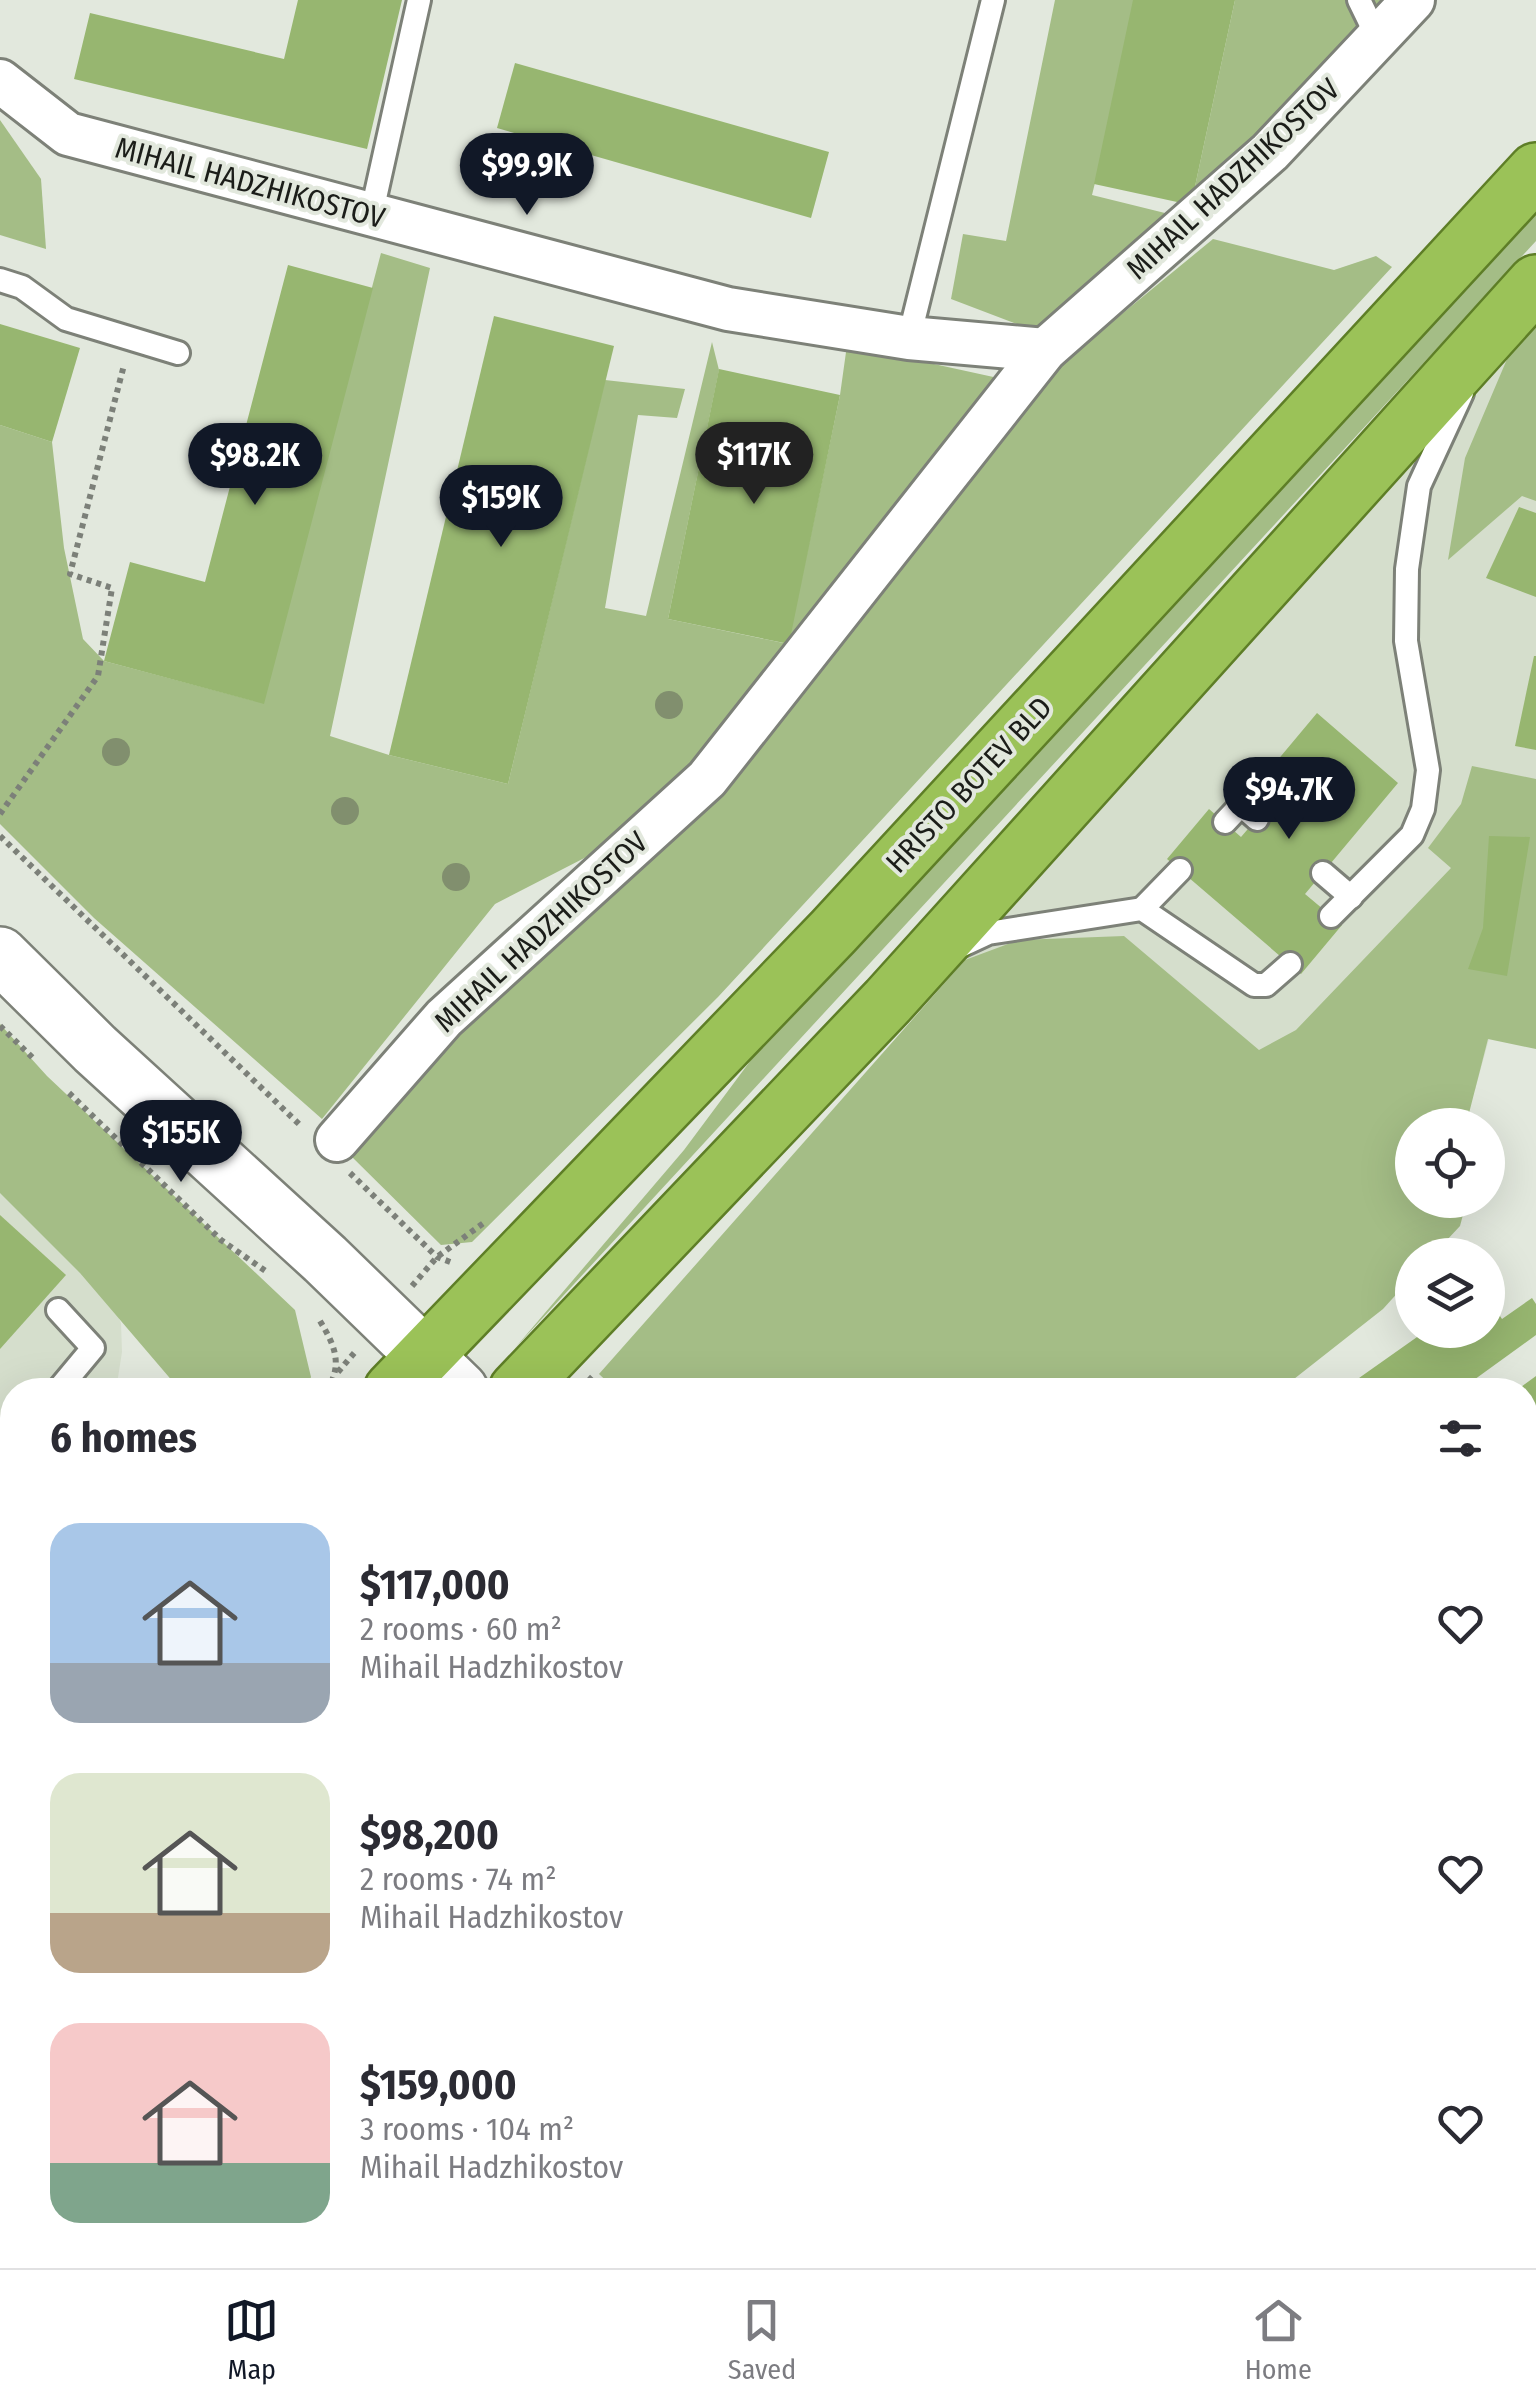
<!DOCTYPE html>
<html lang="en">
<head>
<meta charset="utf-8">
<style>
  :root { --surface:#fff; --page:#f7f7f7; --text:#2b2b33; --muted:#7c7c81; --line:#e1e1e2; --accent:#111827 }
  body { margin:0; font-family:"Fira Sans Condensed",sans-serif; background:var(--page); color:var(--text); height:100vh; display:flex; flex-direction:column; font-size:38px; white-space:nowrap }
  * { box-sizing:border-box; margin:0 }
  p { font-size:32px; color:var(--muted) }
  .icon { flex:none; width:55px; height:55px; fill:none; stroke:currentColor; stroke-width:2; stroke-linecap:round; stroke-linejoin:round }
  .map { position:relative; flex:1; overflow:hidden }
  .details { position:absolute; left:0px; top:1378px; width:1538px; height:892px; display:flex; flex-direction:column; background:var(--surface); border-radius:40px 40px 0 0; box-shadow:0 10px 40px #0002 }
  .details>* { flex:none }
  .fabs { position:absolute; left:1395px; top:1108px; display:grid; gap:20px }
  .fabs a { display:grid; place-items:center; width:110px; height:110px; border-radius:50%; background:var(--surface); box-shadow:0 10px 40px #0002; font-size:50px }
  .price { position:absolute; translate:-50% -85px; padding:0 22px; border-radius:35px; background:var(--accent); color:#fff; font-size:32px; line-height:65px; filter:drop-shadow(0 2px 5px #0008) }
  .price::after { content:''; position:absolute; left:50%; top:60px; width:30px; height:22px; margin-left:-15px; background:inherit; clip-path:polygon(0 0,100% 0,50% 100%) }
  .price.current { background:#222; color:#fff }
  ul { padding:0; list-style:none }
  li { display:flex; align-items:center; gap:30px; height:250px; padding:0 50px }
  li span { display:grid; place-items:center; flex:none; width:280px; height:200px; border-radius:30px; color:#555 }
  li>.icon { margin-inline-start:auto }
  span .icon { width:120px; height:120px; fill:#fffc; stroke-width:1 }
  li b { font-size:42px }
  h2 { display:flex; justify-content:space-between; align-items:center; height:120px; padding:0 50px; font-size:42px }
  .tabs { display:flex; justify-content:space-around; align-items:center; height:140px; border-top:2px solid var(--line); background:var(--surface); font-size:28px; color:var(--muted) }
  .tabs a { display:grid; justify-items:center; gap:5px }
  .tabs .current { color:var(--accent) }
  .map>svg:first-child { display:block }
  .built { fill:#d5decc }
  .green { fill:#a4bd86 }
  .building { fill:#97b670 }
  .lines { fill:none; stroke-linecap:round; stroke-linejoin:round }
  .service-casing { stroke:#7d8178; stroke-width:28 }
  .minor-casing { stroke:#7d8178; stroke-width:48 }
  .secondary-casing { stroke:#7d8178; stroke-width:60 }
  .trunk-casing { stroke:#5e7e27; stroke-width:60 }
  .path { stroke:#7c8079; stroke-width:6; stroke-dasharray:5 5; stroke-linecap:butt }
  .service { stroke:#fff; stroke-width:22 }
  .minor { stroke:#fff; stroke-width:42 }
  .secondary { stroke:#fff; stroke-width:55 }
  .trunk { stroke:#9bc258; stroke-width:55 }
  .tree { fill:#818f6e }
  .labels { text-anchor:middle; stroke-width:8; stroke-linejoin:round; paint-order:stroke }
  .street-label { font-size:30px; fill:#1b1d19; stroke:#e2e8dd }
</style>
</head>
<body>
<div class="map">
<svg width="1536" height="2268" viewBox="0 0 1536 2268">
  <rect width="100%" height="100%" fill="#e2e8dd"/>
  <g class="built">
    <polygon points="1513,345 1536,482 1536,850 1509,966 1475,1090 1336,1079 965,960 888,1001"/>
    <polygon points="0,1160 103,1282 121,1323 122,1352 116,1390 12,1390 12,1525 0,1538"/>
    <polygon points="12,1709 12,2258 961,2258 949,2268 0,2268 0,1721"/>
  </g>
  <g class="green">
    <polygon points="1055,0 1140,0 1092,195 1169,214 1035,331 951,299 963,234 1006,241"/>
    <polygon points="1235,0 1386,0 1191,205"/>
    <polygon points="0,120 41,179 46,249 0,235"/>
    <polygon points="1536,203 1536,241 515,1348 684,1150 786,1013"/>
    <polygon points="1213,239 1334,270 1376,256 1392,267 718,997 472,1242 441,1245 350,1155 466,1013 1050,373"/>
    <polygon points="381,253 430,268 330,736 389,755 508,784 605,380 685,389 677,418 638,415 605,608 646,616 712,342 719,370 668,619 788,644 840,395 847,345 998,378 707,755 598,851 495,904 322,1119 94,918 0,824 0,425 52,442 64,548 83,639 104,661 263,703"/>
    <polygon points="1536,319 1536,501 1522,496 1448,560 1465,458 1513,345"/>
    <polygon points="1472,766 1536,779 1536,1049 1488,1039 1466,1125 1412,1125 1412,1200 1467,1200 1460,1226 1433,1255 1412,1255 1412,1277 1383,1309 1280,1390 616,1390 599,1374 965,960 1019,940 1124,936 1259,1050 1296,1030 1451,868 1428,848 1461,804"/>
    <polygon points="0,1024 47,1076 295,1310 311,1377 307,1390 180,1390 80,1273 0,1193"/>
    <polygon points="1536,1553 1536,1589 1525,1596 1525,1560"/>
    <polygon points="0,1588 12,1600 12,1709 0,1721"/>
    <polygon points="1536,1670 1536,2258 1523,2268 1408,2268 1400,2258 1525,2258 1525,1678"/>
    <polygon points="12,1822 12,1857 0,1871 0,1835"/>
    <polygon points="1028,2258 1232,2258 1239,2268 1036,2268"/>
  </g>
  <g class="building">
    <polygon points="298,0 402,0 367,149 74,79 90,13 284,59"/>
    <polygon points="1133,0 1235,0 1191,205 1094,184"/>
    <polygon points="515,63 829,152 811,218 497,128"/>
    <polygon points="288,265 373,288 264,704 104,661 130,562 205,582"/>
    <polygon points="494,316 614,346 508,784 389,755"/>
    <polygon points="0,324 80,348 52,442 0,425"/>
    <polygon points="719,369 840,395 789,644 668,619"/>
    <polygon points="1519,507 1536,513 1536,597 1486,578"/>
    <polygon points="1534,656 1536,656 1536,750 1515,746"/>
    <polygon points="1317,713 1398,783 1305,894 1342,925 1301,974 1167,859 1209,809 1241,837 1278,794 1261,780"/>
    <polygon points="1489,836 1530,837 1507,976 1468,969 1483,928"/>
    <polygon points="0,1215 66,1275 0,1349"/>
    <polygon points="1488,1298 1502,1319 1532,1298 1536,1304 1536,1335 1460,1390 1342,1390 1427,1330 1488,1330"/>
    <polygon points="1536,1376 1536,1422 1525,1430 1525,1390 1517,1390"/>
    <polygon points="1536,1589 1536,1670 1525,1678 1525,1596"/>
    <polygon points="138,2258 536,2258 524,2268 126,2268"/>
    <polygon points="892,2258 915,2258 903,2268"/>
  </g>
  <g class="lines">
    <defs>
      <g id="service">
        <polyline points="1359,0 1378,39"/>
        <polyline points="371,216 419,0"/>
        <polyline points="0,280 22,287 66,319 178,353"/>
        <polyline points="909,338 993,0"/>
        <polyline points="1225,822 1241,805 1257,819"/>
        <polyline points="1323,873 1351,897"/>
        <polyline points="1142,909 1180,870"/>
        <polyline points="1331,916 1412,835 1423,809 1428,770 1406,641 1407,569 1419,486 1462,393"/>
        <polyline points="958,947 988,933 1142,909 1254,985 1266,985 1290,964"/>
        <polyline points="58,1390 93,1348 58,1310"/>
        <polyline points="0,1461 12,1446"/>
        <polyline points="0,1539 12,1552"/>
        <polyline points="0,1995 12,1990"/>
        <polyline points="0,2210 12,2211"/>
        <polyline points="48,2258 51,2263"/>
        <polyline points="662,2258 671,2268"/>
        <polyline points="631,2268 643,2258"/>
      </g>
      <g id="minor">
        <polyline points="0,81 68,134 728,309 909,338 1045,350"/>
        <polyline points="337,1140 444,1018 707,779 1045,350 1270,152 1413,0"/>
        <polyline points="1525,1501 1536,1494"/>
      </g>
      <g id="secondary">
        <polyline points="0,955 95,1049 325,1259 460,1390"/>
        <polyline points="1313,2258 1321,2268"/>
      </g>
      <g id="trunk">
        <polyline points="392,1390 833,932 1536,171"/>
        <polyline points="517,1390 888,1001 1536,283"/>
        <polyline points="0,1796 12,1783"/>
        <polyline points="0,1904 12,1892"/>
      </g>
    </defs>
    <use href="#service" class="service-casing"/>
    <use href="#minor" class="minor-casing"/>
    <use href="#secondary" class="secondary-casing"/>
    <use href="#trunk" class="trunk-casing"/>
    <g class="path">
      <polyline points="0,814 98,676 112,588 70,574 124,365"/>
      <polyline points="0,836 301,1126"/>
      <polyline points="0,1026 35,1060"/>
      <polyline points="69,1093 221,1240 267,1272"/>
      <polyline points="350,1173 437,1257 453,1263"/>
      <polyline points="412,1286 437,1257 485,1222"/>
      <path d="M320 1321C335 1346 343 1364 327 1390"/>
      <polyline points="338,1372 355,1352"/>
      <polyline points="588,1377 602,1390"/>
      <polyline points="1525,1565 1536,1558"/>
      <polyline points="1525,2151 1536,2124"/>
      <polyline points="1022,2258 1030,2268"/>
      <polyline points="1174,2268 1189,2258"/>
      <polyline points="1477,2268 1481,2258"/>
    </g>
    <use href="#service" class="service"/>
    <use href="#minor" class="minor"/>
    <use href="#secondary" class="secondary"/>
    <use href="#trunk" class="trunk"/>
  </g>
  <g class="tree">
    <circle cx="669" cy="705" r="14"/>
    <circle cx="116" cy="752" r="14"/>
    <circle cx="345" cy="811" r="14"/>
    <circle cx="456" cy="877" r="14"/>
  </g>
  <g class="labels">
    <g class="street-label">
      <text transform="translate(1233 179) rotate(-43)" y="10">MIHAIL HADZHIKOSTOV</text>
      <text transform="translate(250 183) rotate(15)" y="10">MIHAIL HADZHIKOSTOV</text>
      <text transform="translate(969 785) rotate(-47)" y="10">HRISTO BOTEV BLD</text>
      <text transform="translate(541 932) rotate(-43)" y="10">MIHAIL HADZHIKOSTOV</text>
    </g>
  </g>
</svg>
<div class="fabs">
<a><svg class="icon" aria-label="locate" viewBox="0 0 24 24"><circle cx="12" cy="12" r="6"/><path d="M12 2v4M12 18v4M2 12h4M18 12h4"/></svg></a>
<a><svg class="icon" aria-label="layers" viewBox="0 0 24 24"><path d="M12 4l9 5-9 5-9-5zM3 14l9 5 9-5"/></svg></a>
</div>
<b class="price" style="left:527px;top:218px">$99.9K</b>
<b class="price current" style="left:754px;top:507px">$117K</b>
<b class="price" style="left:255px;top:508px">$98.2K</b>
<b class="price" style="left:501px;top:550px">$159K</b>
<b class="price" style="left:1289px;top:842px">$94.7K</b>
<b class="price" style="left:181px;top:1185px">$155K</b>
<section class="details">
<h2>6 homes<svg class="icon" aria-label="filters" viewBox="0 0 24 24"><path d="M4 7h16M4 17h16"/><circle cx="9" cy="7" r="2"/><circle cx="15" cy="17" r="2"/></svg></h2>
<ul>
<li><span style="background:linear-gradient(#a9c7e8 70%,#9aa5b1 0)"><svg class="icon" aria-label="home" viewBox="0 0 24 24"><path d="M3 11l9-7 9 7M6 9v11h12V9"/></svg></span><div><b>$117,000</b><p>2 rooms · 60 m²</p><p>Mihail Hadzhikostov</p></div><svg class="icon" aria-label="heart" viewBox="0 0 24 24"><path d="M12 20l-8-8c-3-5 5-10 8-4 3-6 11-1 8 4z"/></svg></li>
<li><span style="background:linear-gradient(#dfe7d0 70%,#b9a48a 0)"><svg class="icon" aria-label="home" viewBox="0 0 24 24"><path d="M3 11l9-7 9 7M6 9v11h12V9"/></svg></span><div><b>$98,200</b><p>2 rooms · 74 m²</p><p>Mihail Hadzhikostov</p></div><svg class="icon" aria-label="heart" viewBox="0 0 24 24"><path d="M12 20l-8-8c-3-5 5-10 8-4 3-6 11-1 8 4z"/></svg></li>
<li><span style="background:linear-gradient(#f6c9c9 70%,#7fa58c 0)"><svg class="icon" aria-label="home" viewBox="0 0 24 24"><path d="M3 11l9-7 9 7M6 9v11h12V9"/></svg></span><div><b>$159,000</b><p>3 rooms · 104 m²</p><p>Mihail Hadzhikostov</p></div><svg class="icon" aria-label="heart" viewBox="0 0 24 24"><path d="M12 20l-8-8c-3-5 5-10 8-4 3-6 11-1 8 4z"/></svg></li>
</ul>
</section>
</div>
<nav class="tabs">
<a class="current"><svg class="icon" aria-label="map" viewBox="0 0 24 24"><path d="M3 6l6-2 6 2 6-2v14l-6 2-6-2-6 2zM9 4v14M15 6v14"/></svg>Map</a>
<a><svg class="icon" aria-label="saved" viewBox="0 0 24 24"><path d="M7 4h10v16l-5-4-5 4z"/></svg>Saved</a>
<a><svg class="icon" aria-label="home" viewBox="0 0 24 24"><path d="M3 11l9-7 9 7M6 9v11h12V9"/></svg>Home</a>
</nav>
</body>
</html>
